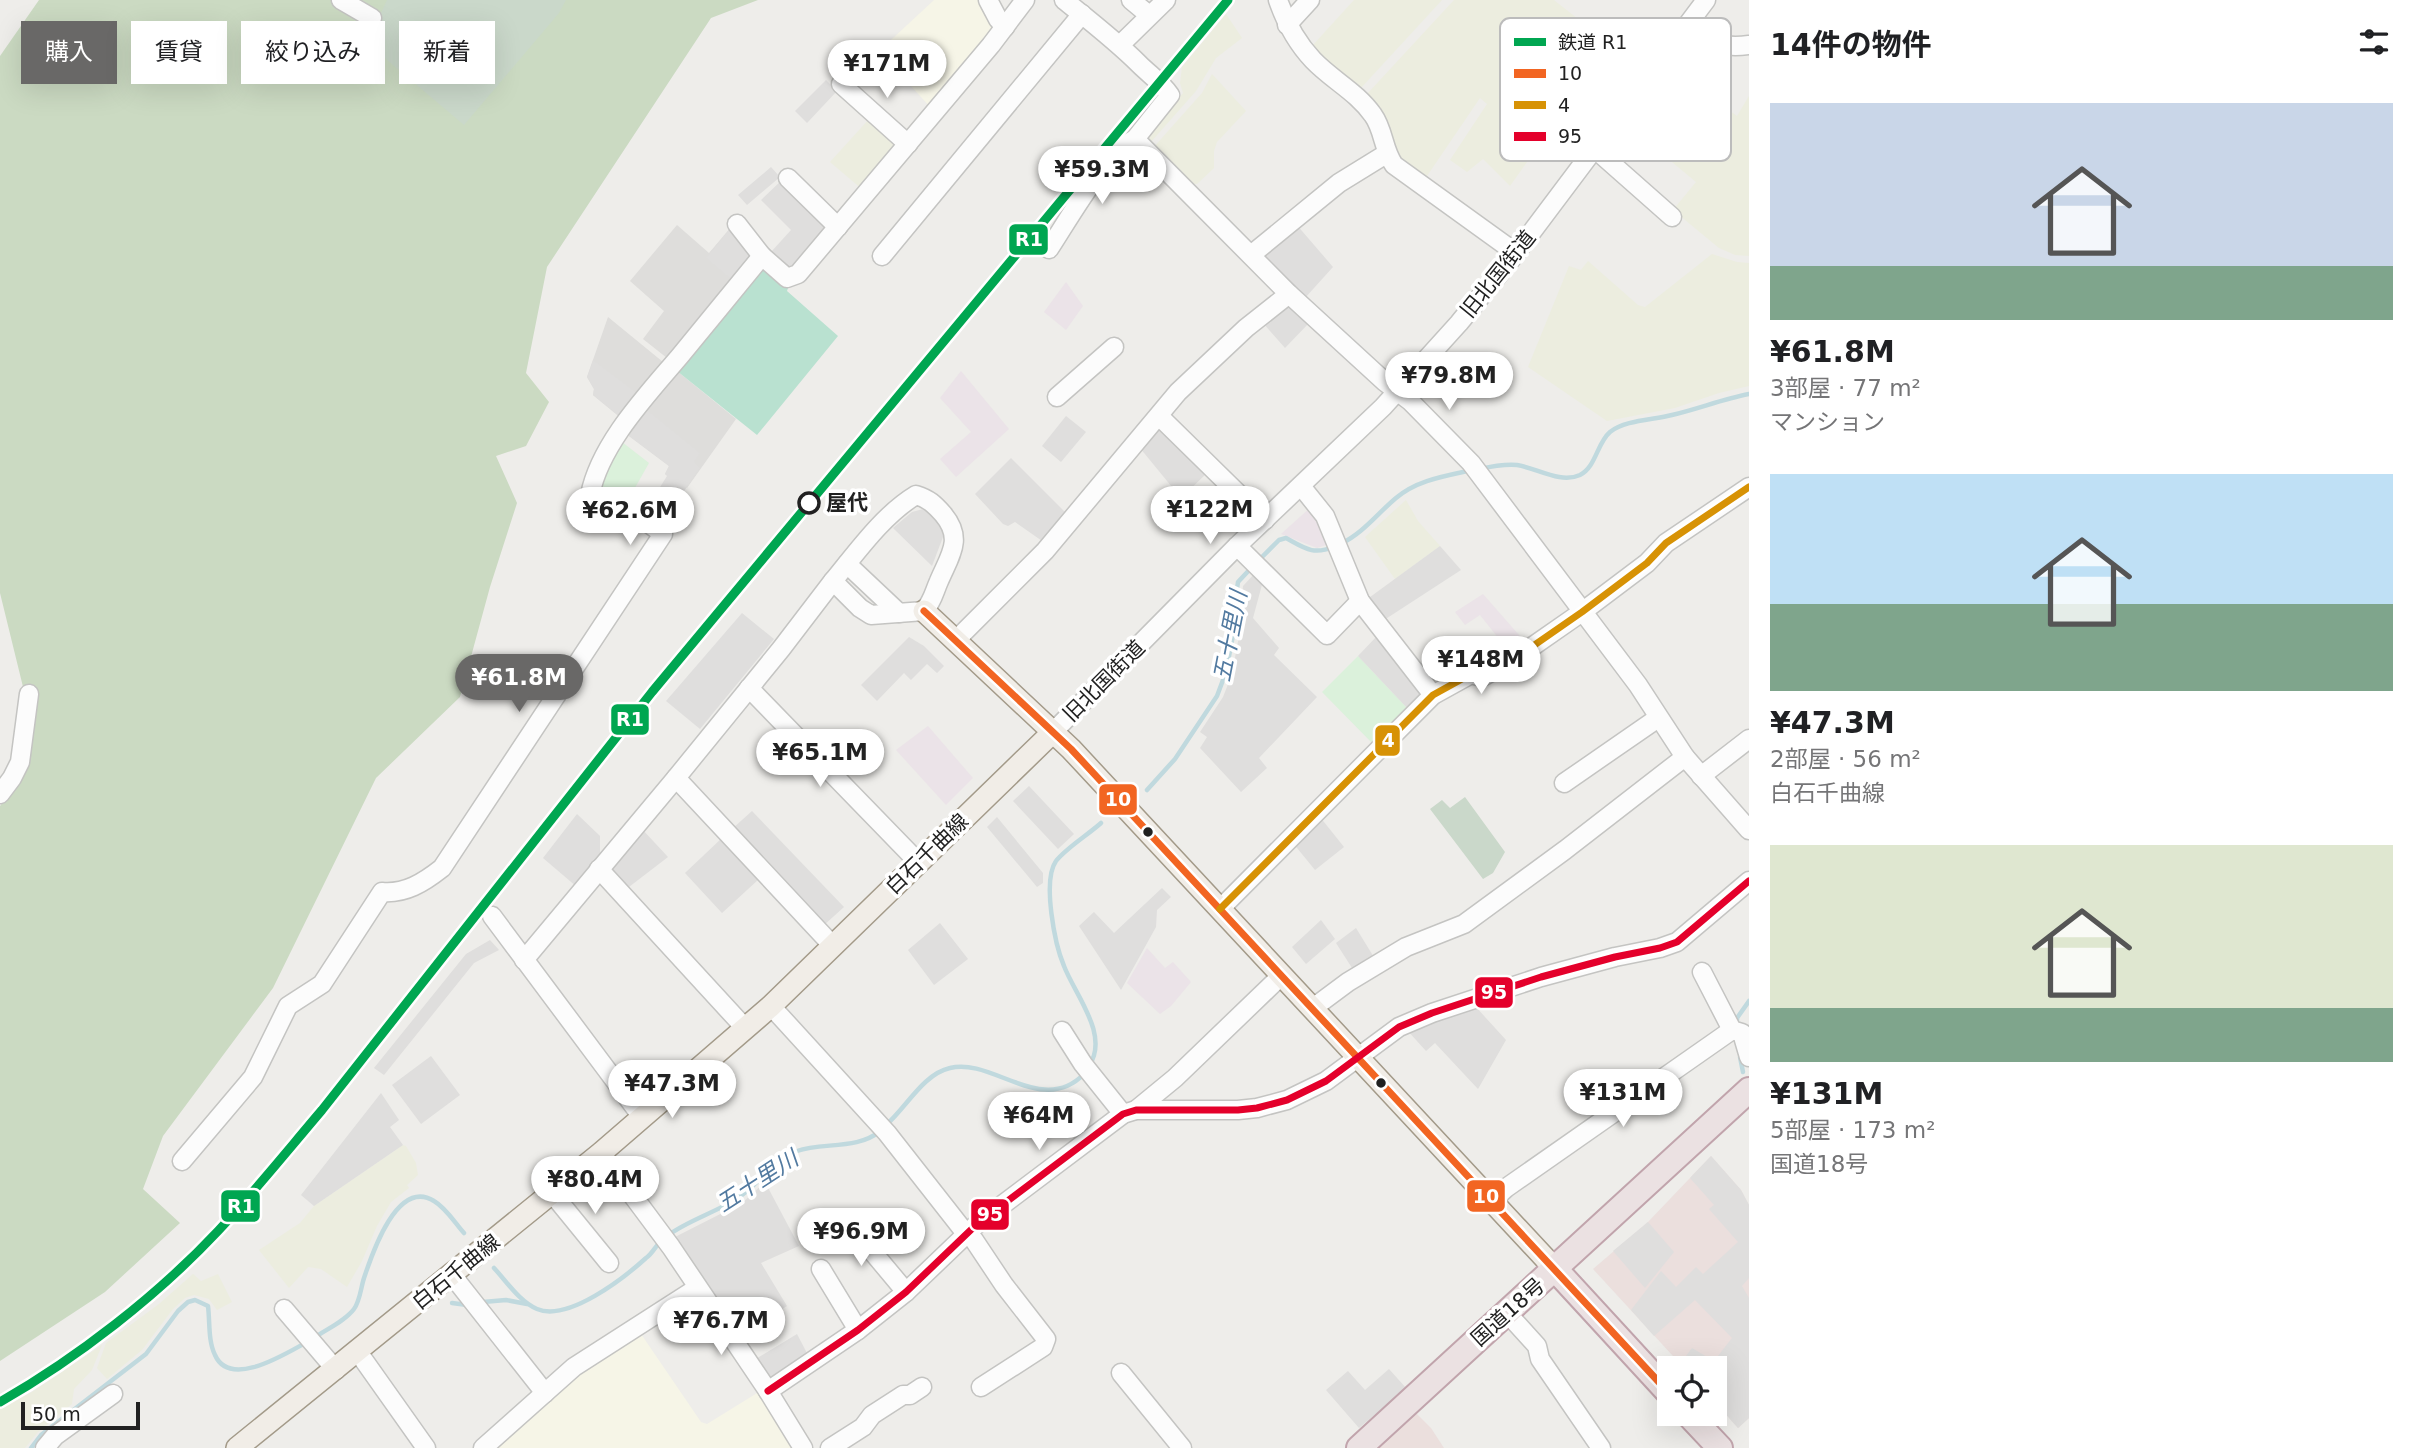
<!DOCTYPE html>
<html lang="ja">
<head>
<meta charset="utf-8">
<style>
  :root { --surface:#fff; --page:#f2f2f2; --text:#202124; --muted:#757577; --accent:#696867 }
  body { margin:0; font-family:"DejaVu Sans","Noto Sans JP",sans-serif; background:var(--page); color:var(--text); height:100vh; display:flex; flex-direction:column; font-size:26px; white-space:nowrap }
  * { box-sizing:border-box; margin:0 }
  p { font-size:23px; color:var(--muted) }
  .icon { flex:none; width:38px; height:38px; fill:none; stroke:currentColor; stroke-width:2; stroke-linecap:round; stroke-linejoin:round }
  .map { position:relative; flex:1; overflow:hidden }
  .side { display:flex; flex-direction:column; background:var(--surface); width:665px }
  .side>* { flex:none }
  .guide { position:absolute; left:21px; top:21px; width:665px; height:63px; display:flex; gap:14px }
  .buttons { position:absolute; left:1657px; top:1356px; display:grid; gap:14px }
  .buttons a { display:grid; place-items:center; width:70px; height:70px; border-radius:0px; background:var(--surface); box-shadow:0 7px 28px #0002; font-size:35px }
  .scale { position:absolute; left:21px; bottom:18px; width:119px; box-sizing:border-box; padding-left:7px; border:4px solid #212121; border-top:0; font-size:19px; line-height:24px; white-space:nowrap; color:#212121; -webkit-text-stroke:5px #fff; paint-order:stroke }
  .price { position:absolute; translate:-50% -60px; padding:0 16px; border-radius:24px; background:#fff; color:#222; font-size:23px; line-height:46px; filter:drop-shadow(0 2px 4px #0008) }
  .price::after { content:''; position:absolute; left:50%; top:42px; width:21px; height:16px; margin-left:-10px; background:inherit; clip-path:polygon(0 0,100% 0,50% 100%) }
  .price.current { background:var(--accent); color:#fff }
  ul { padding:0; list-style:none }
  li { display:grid; align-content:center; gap:14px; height:371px; padding:0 21px }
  li span { display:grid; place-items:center; height:217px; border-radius:0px; color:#555 }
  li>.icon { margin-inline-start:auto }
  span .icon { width:126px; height:126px; fill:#fffc; stroke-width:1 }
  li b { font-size:30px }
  h2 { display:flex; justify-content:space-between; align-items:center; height:84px; padding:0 21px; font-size:30px }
  .pill { padding:0 24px; border-radius:0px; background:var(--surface); box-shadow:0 7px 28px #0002; font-size:24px; line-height:63px }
  .pill.current { background:var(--accent); color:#fff }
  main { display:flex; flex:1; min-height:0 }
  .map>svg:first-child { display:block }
  .residential { fill:#dedddb }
  .commercial { fill:#ebdfdd }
  .industrial { fill:#ebe3e8 }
  .education { fill:#f6f5e7 }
  .farmland { fill:#eceddf }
  .forest { fill:#cbdac2 }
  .cemetery { fill:#cad8ca }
  .park { fill:#dbf1db }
  .pitch { fill:#b9e1d0 }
  .parking { fill:#dfdedd }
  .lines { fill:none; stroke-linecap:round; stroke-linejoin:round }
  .stream { stroke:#c0d9de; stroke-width:4.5 }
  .minor-casing { stroke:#c4c4c2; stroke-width:21 }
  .major-casing { stroke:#a39a89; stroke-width:24 }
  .highway-casing { stroke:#c1a4ac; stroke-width:28 }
  .minor { stroke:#fcfcfc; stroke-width:18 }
  .major { stroke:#f1ede7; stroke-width:21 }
  .highway { stroke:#ebe1e2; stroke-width:24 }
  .bus-1-casing { stroke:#fff; stroke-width:12 }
  .bus-2-casing { stroke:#fff; stroke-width:12 }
  .bus-3-casing { stroke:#fff; stroke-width:12 }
  .bus-1 { stroke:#f26522; stroke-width:7 }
  .bus-2 { stroke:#d79205; stroke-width:7 }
  .bus-3 { stroke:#e4002b; stroke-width:7 }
  .rail-1-casing { stroke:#fff; stroke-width:14 }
  .rail-1 { stroke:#00a651; stroke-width:9 }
  .stop-dot { fill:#fff; stroke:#212121; stroke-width:3.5 }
  .bus-dot { fill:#212121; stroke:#fff; stroke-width:2.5 }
  .labels { text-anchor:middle; stroke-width:7; stroke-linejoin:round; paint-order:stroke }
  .street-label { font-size:21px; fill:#212121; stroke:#fff }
  .stop-label { font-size:21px; font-weight:bold; fill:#212121; stroke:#fff; text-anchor:start }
  .water-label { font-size:23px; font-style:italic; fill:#527aa0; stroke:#fff }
  .key { fill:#fff; stroke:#bcbcbc; stroke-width:2 }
  .key-label { font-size:19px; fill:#212121 }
  .line-badge { stroke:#fff; stroke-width:2.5 }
  .badge-label { font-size:19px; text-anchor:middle; font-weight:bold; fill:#fff }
</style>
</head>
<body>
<main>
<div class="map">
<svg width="1749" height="1448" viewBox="0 0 1749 1448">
  <rect width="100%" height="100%" fill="#eeedea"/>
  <polygon class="residential" points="677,225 709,253 732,226 754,254 677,371 736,419 687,488 665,474 669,466 629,436 621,418 593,395 594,389 587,377 608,317 663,362 667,358 643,339 664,311 630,281"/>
  <g class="commercial">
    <polygon points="1711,1156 1741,1190 1749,1205 1749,1418 1738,1428 1715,1402 1715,1368 1684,1368 1593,1269 1648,1222"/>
    <polygon points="1416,1413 1431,1428 1444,1448 1377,1448"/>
  </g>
  <g class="industrial">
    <polygon points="1066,282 1083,306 1066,330 1044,312"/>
    <polygon points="961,371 1009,429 956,477 940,459 971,432 940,398"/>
    <polygon points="1311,507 1329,544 1317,548 1281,534"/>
    <polygon points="1483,594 1526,643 1511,654 1480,615 1465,625 1455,612"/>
    <polygon points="928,726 973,778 946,805 896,750"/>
    <polygon points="1147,948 1165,968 1173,962 1191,982 1171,1006 1160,1014 1127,983"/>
  </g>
  <g class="education">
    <polygon points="934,0 982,0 997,29 931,108 879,51"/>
    <polygon points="639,1331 701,1422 707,1424 762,1390 796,1448 497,1448 495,1444 550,1393"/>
  </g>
  <g class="farmland">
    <polygon points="1354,0 1442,0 1360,89 1320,56 1313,45"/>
    <polygon points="1454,0 1554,0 1601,37 1595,44 1579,33 1512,121 1532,136 1524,149 1532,155 1510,186 1483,159 1467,172 1450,160 1487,104 1480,98 1425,179 1398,160 1368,96 1367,94"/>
    <polygon points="1226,14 1242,38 1216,58 1196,91 1150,143 1149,134 1183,93 1180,83 1182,67"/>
    <polygon points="1212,74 1246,111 1217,142 1214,151 1214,168 1197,184 1191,184 1153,148 1202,93"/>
    <polygon points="1749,96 1749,256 1735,255 1719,248 1673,210 1696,182 1672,162 1719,103 1737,116"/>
    <polygon points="870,118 896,143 897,148 863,190 830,162"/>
    <polygon points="1712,254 1737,262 1749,263 1749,386 1719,393 1675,408 1607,421 1528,367 1569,266 1581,270 1588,261 1638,305 1645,307"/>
    <polygon points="1406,500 1418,521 1440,546 1395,579 1365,537"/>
    <polygon points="403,1145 406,1146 416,1163 418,1175 407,1185 409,1188 391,1202 377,1226 362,1261 347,1287 321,1269 308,1267 289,1288 259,1250 300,1223 314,1206"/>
    <polygon points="193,1274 201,1281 218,1274 232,1302 217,1310 209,1299 194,1295 185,1298 173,1309 142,1350 107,1379 97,1368 106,1343 159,1304"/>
    <polygon points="102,1345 92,1370 74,1389 72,1404 38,1432 25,1448 0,1448 0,1409 32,1392"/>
  </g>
  <polygon class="forest" points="39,0 758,0 711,18 547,267 526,373 549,402 526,446 496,456 517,503 490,587 460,697 376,778 273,988 163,1136 143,1189 180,1223 105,1292 0,1361 0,806 19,783 25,695 0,593 0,56"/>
  <g class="cemetery">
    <polygon points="387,0 566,0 559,13 464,125 367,43"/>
    <polygon points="1465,797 1505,852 1493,873 1483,879 1430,809 1442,800 1450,808"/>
  </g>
  <g class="park">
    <polygon points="622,442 649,463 627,502 603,493 600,488 611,459"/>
    <polygon points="1358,656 1408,709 1374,745 1322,692"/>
  </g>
  <polygon class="pitch" points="765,264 788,288 787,291 838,336 757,435 677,371"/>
  <g class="parking">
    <polygon points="826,80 837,91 807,123 795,111"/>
    <polygon points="771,167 780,177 747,205 738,195"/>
    <polygon points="783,179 828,224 828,231 797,267 788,268 771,252 791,230 761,200"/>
    <polygon points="1296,224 1333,267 1305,298 1262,255"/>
    <polygon points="732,226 754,254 732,280 706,258"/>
    <polygon points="1292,304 1310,322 1285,348 1263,323 1279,308"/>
    <polygon points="593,360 638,394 621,418 593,395 594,389 587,377"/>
    <polygon points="647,410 700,453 694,462 700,468 664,520 647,508 667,476 665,474 669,466 629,436"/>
    <polygon points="1066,416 1086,432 1061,462 1042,446"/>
    <polygon points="1163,426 1208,472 1181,498 1140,448 1158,428"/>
    <polygon points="1011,458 1068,515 1045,543 1015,522 1008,526 1003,524 975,494"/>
    <polygon points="923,509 931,512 943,528 943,537 932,566 893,528 912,512"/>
    <polygon points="1440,546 1461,570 1381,622 1366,600"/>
    <polygon points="1255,573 1263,581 1253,618 1279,648 1274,655 1317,697 1259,758 1267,768 1241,792 1200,748 1207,737 1200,732 1223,697 1232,674 1239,636 1243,586"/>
    <polygon points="742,613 774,639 700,729 666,701"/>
    <polygon points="1378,635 1423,696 1408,709 1358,656"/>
    <polygon points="909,637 924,646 944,666 937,673 927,664 911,680 904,673 877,701 861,685"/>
    <polygon points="1029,786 1074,834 1058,849 1013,801"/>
    <polygon points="752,811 844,907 823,926 732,829"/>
    <polygon points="577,814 600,836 600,858 577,887 543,858"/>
    <polygon points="997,817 1043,873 1043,883 1037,887 987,827"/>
    <polygon points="1320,817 1344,847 1315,870 1293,843"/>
    <polygon points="641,828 668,857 625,890 606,869"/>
    <polygon points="722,838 759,879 722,913 685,873"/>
    <polygon points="1162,888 1171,897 1157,910 1156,927 1121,990 1079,926 1094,912 1114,933"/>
    <polygon points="1321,920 1335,939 1306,964 1292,947"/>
    <polygon points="940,923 968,959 934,985 908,950"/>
    <polygon points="1356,928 1375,959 1354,971 1336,943"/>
    <polygon points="490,940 499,950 474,963 384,1075 374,1068 466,954"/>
    <polygon points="1475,1006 1506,1040 1478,1089 1435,1043 1426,1051 1407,1030"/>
    <polygon points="431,1056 460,1095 421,1124 392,1085"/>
    <polygon points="381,1093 399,1120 390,1127 403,1145 314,1206 301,1195"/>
    <polygon points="1711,1156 1741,1190 1749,1205 1749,1278 1742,1286 1749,1298 1749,1418 1738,1428 1715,1402 1715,1368 1684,1368 1680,1364 1692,1348 1714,1361 1732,1338 1695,1300 1654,1336 1631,1310 1661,1271 1676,1287 1696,1267 1703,1274 1738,1242 1709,1209 1714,1205 1690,1178"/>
    <polygon points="765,1182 799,1246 761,1263 787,1306 738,1337 673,1238 742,1203"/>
    <polygon points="1648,1222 1674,1252 1645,1288 1613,1251"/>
    <polygon points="797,1334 809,1357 770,1383 754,1360"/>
    <polygon points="1389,1369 1406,1388 1359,1428 1326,1390 1348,1371 1365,1390"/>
  </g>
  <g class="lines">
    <g class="stream">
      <path d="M1480 469C1493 466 1504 464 1517 465 1537 468 1560 484 1580 475 1596 467 1597 443 1610 432 1625 420 1653 420 1672 415 1698 409 1723 399 1749 394"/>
      <path d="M1342 543C1363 533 1378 513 1396 498 1417 480 1445 476 1472 470"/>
      <path d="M1258 561 1279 540 1286 538C1306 549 1313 555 1334 547"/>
      <polyline points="1147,790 1175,759 1217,696 1226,672 1233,635 1234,609 1238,582 1252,567"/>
      <polyline points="1737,1024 1737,1018 1749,1001"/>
      <polyline points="1740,1057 1743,1072"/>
      <path d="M1089 1066C1110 1035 1075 995 1064 966 1055 945 1042 881 1056 861 1066 848 1089 834 1101 823"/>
      <path d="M886 1125C906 1108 923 1074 950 1068 992 1057 1042 1117 1084 1074"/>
      <path d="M667 1236C691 1218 723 1211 747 1191 764 1177 775 1159 797 1151 822 1142 858 1150 880 1131"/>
      <path d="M494 1268C507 1282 520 1302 537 1309 568 1322 624 1278 646 1258 652 1254 655 1247 660 1242"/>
      <polyline points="483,1302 506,1300 527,1304"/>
      <polyline points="452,1303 467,1305"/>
      <path d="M315 1337C327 1329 345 1321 354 1309 360 1301 361 1287 364 1278 372 1254 397 1178 434 1201 446 1208 455 1223 464 1233"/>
      <path d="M31 1448 41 1435 146 1354 178 1311 188 1302 195 1300 208 1306C210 1322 208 1341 215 1355 230 1389 285 1354 307 1342"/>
    </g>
    <defs>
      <g id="minor">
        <polyline points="341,0 372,18"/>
        <polyline points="988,0 998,19 1005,27"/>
        <path d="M1064 0C1090 21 1116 41 1139 64 1150 75 1161 82 1170 95L1135 139 1289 294 1385 382 1410 401 1471 463 1638 685 1685 757 1749 830"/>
        <polyline points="1131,0 1149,15"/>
        <path d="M1278 0C1286 23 1296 42 1313 60 1332 80 1357 92 1373 115 1384 130 1383 150 1394 165L1516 253"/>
        <polyline points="1287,25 1310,0"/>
        <path d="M1684 28C1712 40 1717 49 1749 45"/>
        <polyline points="1121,44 1166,0"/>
        <polyline points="841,84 908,144"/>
        <polyline points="1595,149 1672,217"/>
        <polyline points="788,178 838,227"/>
        <polyline points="737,224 762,256"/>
        <path d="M1049 249C1069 219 1104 155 1135 139"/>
        <polyline points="1251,255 1339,183 1386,154"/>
        <polyline points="882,256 1082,14"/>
        <polyline points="1057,397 1114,347"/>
        <polyline points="1159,416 1265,520"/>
        <polyline points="1301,486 1325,516 1360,601 1433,695"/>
        <path d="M916 495C929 499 934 504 943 514 964 539 950 555 939 581 934 592 933 601 924 611L871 615 860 608 833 581C857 552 883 515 916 495Z"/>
        <polyline points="1237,546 1327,635 1360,601"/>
        <polyline points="847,564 899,613"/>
        <polyline points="956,640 1045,551 1178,392 1246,328 1289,294"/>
        <polyline points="749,688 918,862"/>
        <polyline points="1053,732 1237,546 1383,407 1459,323 1516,253 1706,0"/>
        <polyline points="1701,776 1749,739"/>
        <polyline points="676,778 833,946"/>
        <polyline points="1564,783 1658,718"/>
        <polyline points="0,794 12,778 20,762 29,694"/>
        <polyline points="599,869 745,1028"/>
        <polyline points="1220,909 1433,695 1471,674 1482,677 1513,660 1582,612 1647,563 1666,543 1749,487"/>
        <polyline points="492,916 642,1117"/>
        <polyline points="524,960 676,778 781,649 833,581"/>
        <polyline points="1702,972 1732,1030 1742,1033 1749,1057"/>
        <polyline points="771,1006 887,1133 967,1235 974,1240 1004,1285 1046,1339 1043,1347 981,1387"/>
        <polyline points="1313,1008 1348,982 1406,947 1464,924 1565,850 1685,757"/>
        <polyline points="1062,1031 1083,1064 1123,1114"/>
        <polyline points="1136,1110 1175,1078 1282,975"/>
        <polyline points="601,1153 671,1247 768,1391 803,1448"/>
        <path d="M182 1161 253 1077 288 1006 322 984 382 892C405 894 423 883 442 868L663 534 639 516 608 507 590 495C600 444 647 395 680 356 707 323 735 289 762 256L787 278 798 274 991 45 1025 0"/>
        <polyline points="552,1193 609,1263"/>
        <polyline points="1492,1201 1506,1188 1732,1030"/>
        <polyline points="845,1219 906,1292"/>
        <polyline points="821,1269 858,1330"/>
        <polyline points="452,1275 545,1393"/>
        <polyline points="284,1309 336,1370"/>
        <polyline points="1507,1313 1537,1346 1540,1359 1601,1448"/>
        <polyline points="358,1352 426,1448"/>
        <polyline points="1121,1373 1182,1448"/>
        <polyline points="768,1391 858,1330 906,1292 977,1224 1123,1114 1136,1110 1238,1110 1257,1108 1287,1100 1326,1081 1399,1027 1432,1013 1541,977 1615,957 1660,948 1677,942 1749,881"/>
        <polyline points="45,1448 55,1436 113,1394"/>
        <polyline points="483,1448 574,1367 697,1288"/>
        <polyline points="830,1448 863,1427 872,1415 903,1395 910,1395 922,1387"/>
      </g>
      <g id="major">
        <polyline points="924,611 1071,749 1555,1269"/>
        <polyline points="237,1448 601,1153 771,1006 1053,732"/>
      </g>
      <g id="highway">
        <polyline points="1555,1269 1670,1394"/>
        <polyline points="1688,1414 1720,1448"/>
        <polyline points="1359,1448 1749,1090"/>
      </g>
    </defs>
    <use href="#minor" class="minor-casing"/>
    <use href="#major" class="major-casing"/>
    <use href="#highway" class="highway-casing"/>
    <use href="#minor" class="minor"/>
    <use href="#major" class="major"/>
    <use href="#highway" class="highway"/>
    <defs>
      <polyline id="bus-1" points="924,611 1071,749 1670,1394"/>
      <polyline id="bus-2" points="1220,909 1433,695 1471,674 1482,677 1513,660 1582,612 1647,563 1666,543 1749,487"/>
      <polyline id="bus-3" points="768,1391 858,1330 906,1292 977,1224 1123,1114 1136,1110 1238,1110 1257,1108 1287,1100 1326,1081 1399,1027 1432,1013 1541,977 1615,957 1660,948 1677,942 1749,881"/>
    </defs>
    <use href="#bus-1" class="bus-1-casing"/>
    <use href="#bus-2" class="bus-2-casing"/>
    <use href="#bus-3" class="bus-3-casing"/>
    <use href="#bus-1" class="bus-1"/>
    <use href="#bus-2" class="bus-2"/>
    <use href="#bus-3" class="bus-3"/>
    <defs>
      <path id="rail-1" d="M0 1402C77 1358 157 1296 218 1231 254 1192 288 1150 322 1110L652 692 1228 0"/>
    </defs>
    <use href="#rail-1" class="rail-1-casing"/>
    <use href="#rail-1" class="rail-1"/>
  </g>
  <circle class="stop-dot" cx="809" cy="503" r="10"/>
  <g class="bus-dot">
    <circle cx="1148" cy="832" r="6"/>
    <circle cx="1381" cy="1083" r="6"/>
  </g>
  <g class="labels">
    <g class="street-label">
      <text transform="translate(1498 274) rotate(-51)" y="7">旧北国街道</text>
      <text transform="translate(1104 681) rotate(-45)" y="7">旧北国街道</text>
      <text transform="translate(927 854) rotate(-44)" y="7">白石千曲線</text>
      <text transform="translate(456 1272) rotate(-39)" y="7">白石千曲線</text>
      <text transform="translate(1508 1312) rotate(-42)" y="7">国道18号</text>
    </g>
    <g class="stop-label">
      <text x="826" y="510">屋代</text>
    </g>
    <g class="water-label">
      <text transform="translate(1230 636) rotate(-79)" y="8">五十里川</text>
      <text transform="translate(757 1181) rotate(-33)" y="8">五十里川</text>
    </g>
  </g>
  <rect x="1500" y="18" width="231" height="143" rx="10" class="key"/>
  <rect x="1514" y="38" width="32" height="8" fill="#00a651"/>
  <rect x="1514" y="69" width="32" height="9" fill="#f26522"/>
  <rect x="1514" y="101" width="32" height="8" fill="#d79205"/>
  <rect x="1514" y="132" width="32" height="9" fill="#e4002b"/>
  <g class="key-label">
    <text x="1558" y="49">鉄道 R1</text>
    <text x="1558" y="80">10</text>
    <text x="1558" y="112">4</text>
    <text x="1558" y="143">95</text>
  </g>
  <g class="line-badge">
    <rect x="1008" y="223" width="41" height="33" rx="7" fill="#00a651"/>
    <rect x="610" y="703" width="40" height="33" rx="7" fill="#00a651"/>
    <rect x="1374" y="724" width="27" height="33" rx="7" fill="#d79205"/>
    <rect x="1098" y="783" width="40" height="33" rx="7" fill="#f26522"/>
    <rect x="1474" y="976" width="40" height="33" rx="7" fill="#e4002b"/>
    <rect x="1466" y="1179" width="40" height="34" rx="7" fill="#f26522"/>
    <rect x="220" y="1189" width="41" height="34" rx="7" fill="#00a651"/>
    <rect x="970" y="1198" width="40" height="33" rx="7" fill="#e4002b"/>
  </g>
  <g class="badge-label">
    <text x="1029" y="246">R1</text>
    <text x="630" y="726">R1</text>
    <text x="1388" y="747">4</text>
    <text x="1118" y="806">10</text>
    <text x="1494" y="999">95</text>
    <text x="1486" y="1203">10</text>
    <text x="241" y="1213">R1</text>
    <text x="990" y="1221">95</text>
  </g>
</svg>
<div class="buttons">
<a><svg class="icon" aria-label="locate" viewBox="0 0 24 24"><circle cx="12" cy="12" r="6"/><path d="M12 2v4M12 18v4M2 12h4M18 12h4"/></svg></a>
</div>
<div class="scale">50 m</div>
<b class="price" style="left:887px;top:100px">¥171M</b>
<b class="price" style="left:1102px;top:206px">¥59.3M</b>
<b class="price" style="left:1449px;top:412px">¥79.8M</b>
<b class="price" style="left:1210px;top:546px">¥122M</b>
<b class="price" style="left:630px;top:547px">¥62.6M</b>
<b class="price" style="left:1481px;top:696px">¥148M</b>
<b class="price current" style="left:519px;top:714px">¥61.8M</b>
<b class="price" style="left:820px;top:789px">¥65.1M</b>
<b class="price" style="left:672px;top:1120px">¥47.3M</b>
<b class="price" style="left:1623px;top:1129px">¥131M</b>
<b class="price" style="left:1039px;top:1152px">¥64M</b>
<b class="price" style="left:595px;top:1216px">¥80.4M</b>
<b class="price" style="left:861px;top:1268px">¥96.9M</b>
<b class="price" style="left:721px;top:1357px">¥76.7M</b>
<div class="guide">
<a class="pill current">購入</a>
<a class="pill">賃貸</a>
<a class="pill">絞り込み</a>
<a class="pill">新着</a>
</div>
</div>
<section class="side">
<h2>14件の物件<svg class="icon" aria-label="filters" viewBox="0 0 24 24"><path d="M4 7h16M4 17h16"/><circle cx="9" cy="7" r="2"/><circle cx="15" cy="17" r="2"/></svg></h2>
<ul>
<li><span style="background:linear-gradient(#c9d6e8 75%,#7fa58c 0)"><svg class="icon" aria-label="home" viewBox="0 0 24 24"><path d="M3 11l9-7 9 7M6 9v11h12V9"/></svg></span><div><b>¥61.8M</b><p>3部屋 · 77 m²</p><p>マンション</p></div></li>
<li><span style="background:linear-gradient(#bfe0f5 60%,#7fa58c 0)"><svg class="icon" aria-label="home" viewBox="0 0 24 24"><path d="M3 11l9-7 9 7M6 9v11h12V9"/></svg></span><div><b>¥47.3M</b><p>2部屋 · 56 m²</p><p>白石千曲線</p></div></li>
<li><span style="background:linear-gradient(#dfe7d0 75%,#7fa58c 0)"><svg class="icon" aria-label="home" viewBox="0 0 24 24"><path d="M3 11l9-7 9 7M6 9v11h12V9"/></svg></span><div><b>¥131M</b><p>5部屋 · 173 m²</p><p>国道18号</p></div></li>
</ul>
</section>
</main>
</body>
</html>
